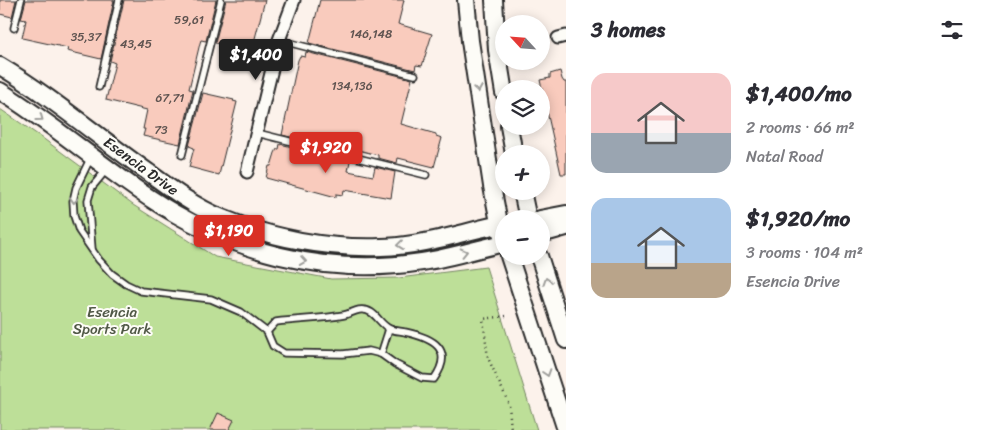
<!DOCTYPE html>
<html lang="en">
<head>
<meta charset="utf-8">
<style>
  :root { --surface:#fff; --page:#f7f7f7; --text:#2b2b33; --muted:#7c7c81; --accent:#d93025 }
  body { margin:0; font-family:Sriracha,sans-serif; background:var(--page); color:var(--text); height:100vh; display:flex; flex-direction:column; font-size:19px; white-space:nowrap }
  * { box-sizing:border-box; margin:0 }
  p { font-size:16px; color:var(--muted) }
  .icon { flex:none; width:28px; height:28px; fill:none; stroke:currentColor; stroke-width:2; stroke-linecap:round; stroke-linejoin:round }
  .map { position:relative; flex:1; overflow:hidden }
  .drawer { display:flex; flex-direction:column; background:var(--surface); width:425px }
  .drawer>* { flex:none }
  .needle { width:32px; rotate:296deg }
  .buttons { position:absolute; left:495px; top:15px; display:grid; gap:10px }
  .buttons a { display:grid; place-items:center; width:55px; height:55px; border-radius:50%; background:var(--surface); box-shadow:0 2px 12px #0003; font-size:25px }
  .price { position:absolute; translate:-50% -42px; padding:0 11px; border-radius:5px; background:var(--accent); color:#fff; font-size:16px; line-height:32px; filter:drop-shadow(0 1px 2px #0008) }
  .price::after { content:''; position:absolute; left:50%; top:30px; width:15px; height:11px; margin-left:-8px; background:inherit; clip-path:polygon(0 0,100% 0,50% 100%) }
  .price.active { background:#222; color:#fff }
  ul { padding:0; list-style:none }
  li { display:flex; align-items:center; gap:15px; height:125px; padding:0 25px }
  li span { display:grid; place-items:center; flex:none; width:140px; height:100px; border-radius:15px; color:#555 }
  li>.icon { margin-inline-start:auto }
  span .icon { width:60px; height:60px; fill:#fffc; stroke-width:1 }
  li b { font-size:21px }
  h2 { display:flex; justify-content:space-between; align-items:center; height:60px; padding:0 25px; font-size:21px }
  main { display:flex; flex:1; min-height:0 }
  .map>svg:first-child { display:block }
  .green { fill:#bddf98; stroke:#748562 }
  .building { fill:#f9cbbd; stroke:#2b2b2b }
  .lines { fill:none; stroke-linecap:round; stroke-linejoin:round }
  .lane-casing { stroke:#2b2b2b; stroke-width:9 }
  .street-casing { stroke:#2b2b2b; stroke-width:15 }
  .secondary-casing { stroke:#2b2b2b; stroke-width:20 }
  .path { stroke:#2b2b2b; stroke-width:2.5; stroke-dasharray:1 4; stroke-linecap:butt }
  .lane { stroke:#fdfcf7; stroke-width:5.5 }
  .street { stroke:#fdfcf7; stroke-width:11 }
  .secondary { stroke:#fdfcf7; stroke-width:16 }
  .oneway { stroke:#9e9e9b }
  .labels { text-anchor:middle; stroke-width:4; stroke-linejoin:round; paint-order:stroke }
  .number-label { font-size:12px; fill:#5e5350 }
  .street-label { font-size:15px; fill:#2b2b2b; stroke:#fdfcf7 }
  .park-label { font-size:15px; fill:#505846; stroke:#fdfcf7 }
</style>
</head>
<body>
<main>
<div class="map">
<svg width="566" height="430" viewBox="0 0 566 430">
  <rect width="100%" height="100%" fill="#fcf2eb"/>
  <filter id="ink" filterUnits="userSpaceOnUse"><feTurbulence type="fractalNoise" baseFrequency=".02" numOctaves="2"/><feDisplacementMap in="SourceGraphic" scale="10" xChannelSelector="R" yChannelSelector="G"/><feConvolveMatrix kernelMatrix="1 2 1 2 8 2 1 2 1" color-interpolation-filters="sRGB"/></filter>
  <g filter="url(#ink)">
    <polygon class="green" points="0,109 41,137 133,205 215,257 331,279 399,278 486,267 537,430 0,430"/>
    <g class="building">
      <polygon points="0,0 16,0 12,17 0,14"/>
      <polygon points="26,0 114,0 101,59 67,51 68,48 22,38 26,20 21,19"/>
      <polygon points="124,0 216,0 206,41 201,40 200,43 189,89 193,90 180,144 143,136 145,129 143,129 147,110 106,100 115,63 110,61"/>
      <polygon points="226,0 265,0 253,46 251,46 249,52 215,43"/>
      <polygon points="320,0 404,0 398,24 432,34 422,66 416,65 415,70 309,43"/>
      <polygon points="306,52 412,79 401,124 436,134 436,136 442,138 434,167 398,158 397,163 378,158 378,155 354,149 353,152 282,135 298,60 300,56 305,57"/>
      <polygon points="560,71 562,79 564,82 566,82 566,174 561,174 540,80 550,78 550,74"/>
      <polygon points="203,93 234,100 233,101 237,102 219,175 189,167 194,148 189,146"/>
      <polygon points="280,144 350,161 348,171 373,176 375,167 395,172 391,198 344,190 343,195 336,194 336,197 266,178 269,166 271,166 275,153 277,149 279,149"/>
      <polygon points="218,413 234,420 229,430 210,430"/>
    </g>
    <g class="lines">
      <defs>
        <g id="lane">
          <polyline points="14,28 21,0"/>
          <polyline points="279,40 415,75"/>
          <polyline points="99,87 119,0"/>
          <polyline points="257,133 426,175"/>
          <polyline points="182,155 221,0"/>
          <path d="M91 157 76 188 73 201 74 216 79 231 99 260 112 274 126 284 141 291 211 299 241 312 267 332 273 346 284 353 343 354 369 351 381 354 395 364 422 378 434 379C455 349 433 338 405 332 401 331 395 331 390 329 378 324 376 308 359 310 354 311 349 314 344 315 322 319 299 319 276 322L267 332"/>
          <polyline points="92,249 88,200 92,187 107,169"/>
          <polyline points="381,354 389,329"/>
        </g>
        <g id="street">
          <polyline points="558,38 566,36"/>
          <polyline points="247,172 279,40 294,0"/>
        </g>
        <g id="secondary">
          <polyline points="466,0 470,41 492,186 501,233"/>
          <polyline points="494,0 497,50 504,93"/>
          <path d="M0 66C52 97 98 137 148 172 171 189 195 207 222 218 271 238 328 249 381 247 406 247 432 241 456 235 472 231 488 226 504 224"/>
          <path d="M0 91C52 123 97 163 148 197 231 252 324 277 422 262 450 258 477 249 504 243"/>
          <polyline points="509,126 514,154"/>
          <polyline points="522,191 528,219"/>
          <polyline points="540,219 566,214"/>
          <polyline points="541,234 566,227"/>
          <polyline points="509,256 566,430"/>
          <polyline points="539,256 566,340"/>
        </g>
      </defs>
      <use href="#lane" class="lane-casing"/>
      <use href="#street" class="street-casing"/>
      <use href="#secondary" class="secondary-casing"/>
      <polyline class="path" points="506,316 483,319 488,358 509,404 511,430"/>
      <use href="#lane" class="lane"/>
      <use href="#street" class="street"/>
      <use href="#secondary" class="secondary"/>
    </g>
    <defs><path id="oneway-chevron" d="M-2-3.5L2.5 0L-2 3.5" fill="none" stroke-width="1.6" stroke-linecap="round" stroke-linejoin="round" transform="scale(1.25)"/></defs>
    <g class="oneway">
      <use href="#oneway-chevron" transform="translate(478 89) rotate(81)"/>
      <use href="#oneway-chevron" transform="translate(40 118) rotate(36)"/>
      <use href="#oneway-chevron" transform="translate(74 200) rotate(94)"/>
      <use href="#oneway-chevron" transform="translate(400 245) rotate(173)"/>
      <use href="#oneway-chevron" transform="translate(464 252) rotate(-13)"/>
      <use href="#oneway-chevron" transform="translate(303 261) rotate(9)"/>
      <use href="#oneway-chevron" transform="translate(547 281) rotate(-108)"/>
      <use href="#oneway-chevron" transform="translate(547 373) rotate(72)"/>
    </g>
  </g>
  <g class="labels">
    <g class="number-label">
      <text x="189" y="24">59,61</text>
      <text x="371" y="38">146,148</text>
      <text x="86" y="41">35,37</text>
      <text x="136" y="48">43,45</text>
      <text x="352" y="90">134,136</text>
      <text x="170" y="102">67,71</text>
      <text x="161" y="134">73</text>
    </g>
    <g class="street-label">
      <text transform="translate(141 166) rotate(36)" y="5">Esencia Drive</text>
    </g>
    <g class="park-label">
      <text x="112" y="317">Esencia<tspan x="112" dy="17">Sports Park</tspan></text>
    </g>
  </g>
</svg>
<div class="buttons">
<a><svg class="needle" viewBox="-14 -14 28 28"><path d="M0-13l5 13h-10z" fill="#e53935"/><path d="M0 13l5-13h-10z" fill="#7c7c81"/></svg></a>
<a><svg class="icon" aria-label="layers" viewBox="0 0 24 24"><path d="M12 4l9 5-9 5-9-5zM3 14l9 5 9-5"/></svg></a>
<a>+</a>
<a>−</a>
</div>
<b class="price active" style="left:256px;top:81px">$1,400</b>
<b class="price" style="left:326px;top:174px">$1,920</b>
<b class="price" style="left:229px;top:257px">$1,190</b>
</div>
<section class="drawer">
<h2>3 homes<svg class="icon" aria-label="filters" viewBox="0 0 24 24"><path d="M4 7h16M4 17h16"/><circle cx="9" cy="7" r="2"/><circle cx="15" cy="17" r="2"/></svg></h2>
<ul>
<li><span style="background:linear-gradient(#f6c9c9 60%,#9aa5b1 0)"><svg class="icon" aria-label="home" viewBox="0 0 24 24"><path d="M3 11l9-7 9 7M6 9v11h12V9"/></svg></span><div><b>$1,400/mo</b><p>2 rooms · 66 m²</p><p>Natal Road</p></div></li>
<li><span style="background:linear-gradient(#a9c7e8 65%,#b9a48a 0)"><svg class="icon" aria-label="home" viewBox="0 0 24 24"><path d="M3 11l9-7 9 7M6 9v11h12V9"/></svg></span><div><b>$1,920/mo</b><p>3 rooms · 104 m²</p><p>Esencia Drive</p></div></li>
</ul>
</section>
</main>
</body>
</html>
